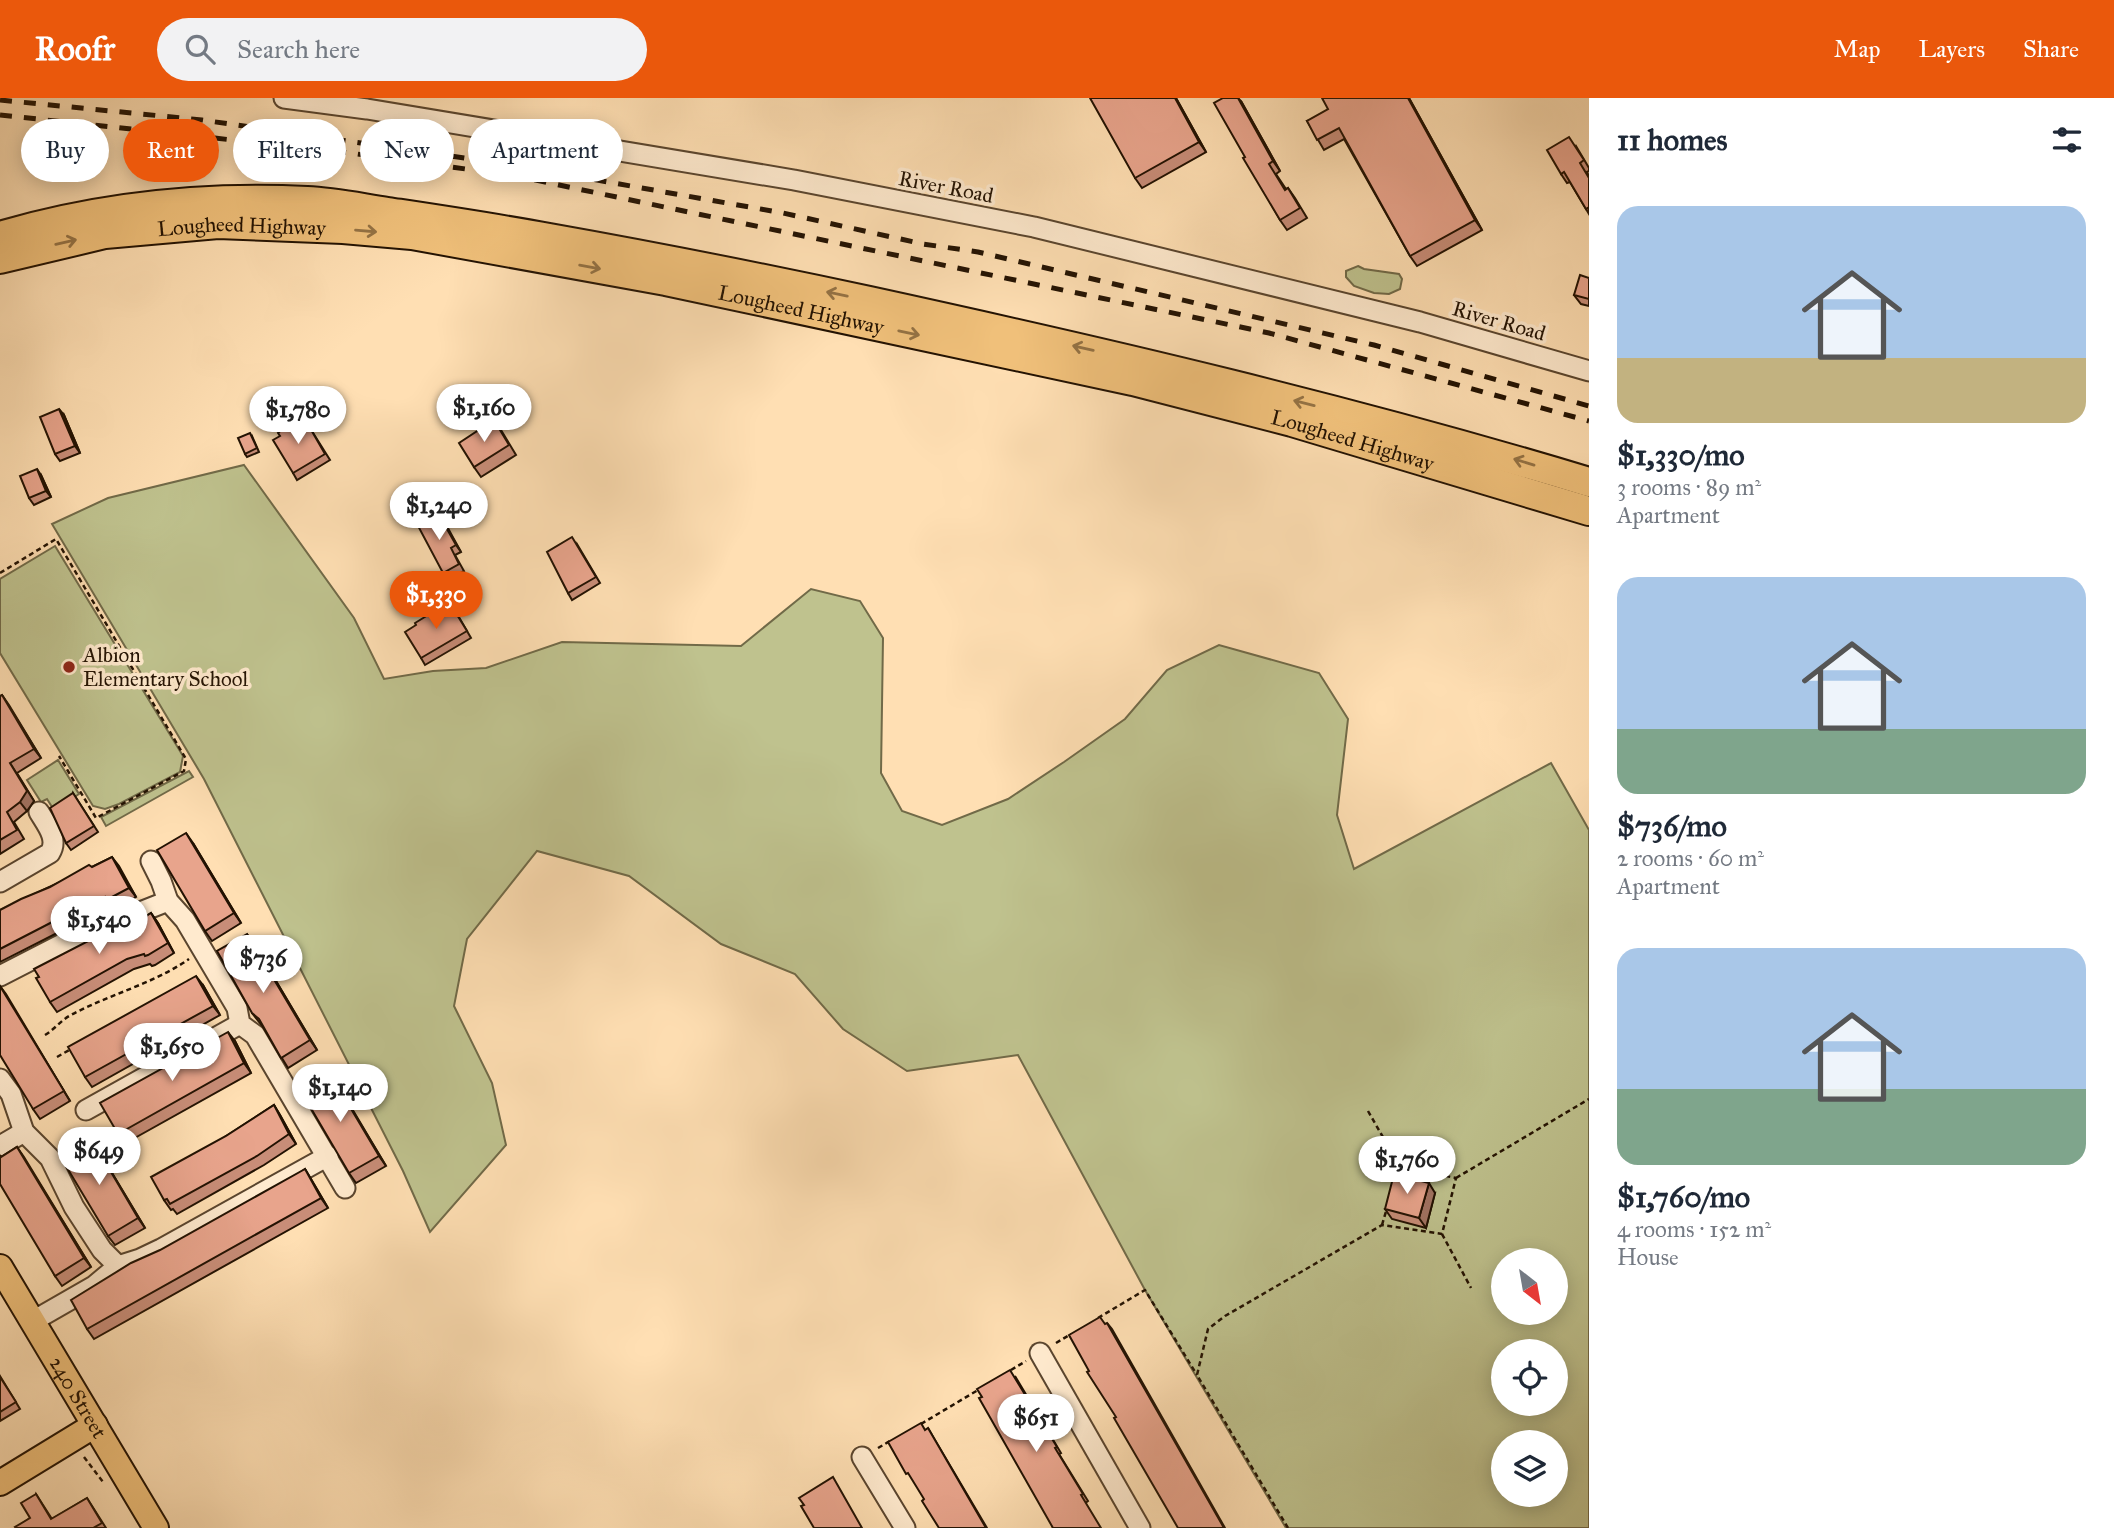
<!DOCTYPE html>
<html lang="en">
<head>
<meta charset="utf-8">
<style>
  :root { --surface:#fff; --page:#f2f2f3; --text:#1f2937; --muted:#747a83; --accent:#ea580c }
  body { margin:0; font-family:"IM FELL Great Primer",serif; background:var(--page); color:var(--text); height:100vh; display:flex; flex-direction:column; font-size:26px; white-space:nowrap }
  * { box-sizing:border-box; margin:0 }
  p { font-size:23px; color:var(--muted) }
  .icon { flex:none; width:38px; height:38px; fill:none; stroke:currentColor; stroke-width:2; stroke-linecap:round; stroke-linejoin:round }
  .map { position:relative; flex:1; overflow:hidden }
  .drawer { display:flex; flex-direction:column; background:var(--surface); width:525px }
  .drawer>* { flex:none }
  .banner { position:absolute; left:21px; top:21px; width:665px; height:63px; display:flex; gap:14px }
  .needle { width:46px; rotate:149deg }
  .controls { position:absolute; left:1491px; top:1150px; display:grid; gap:14px }
  .controls a { display:grid; place-items:center; width:77px; height:77px; border-radius:50%; background:var(--surface); box-shadow:0 4px 18px #0003; font-size:35px }
  .price { position:absolute; translate:-50% -60px; padding:0 16px; border-radius:24px; background:#fff; color:#222; font-size:23px; line-height:46px; filter:drop-shadow(0 2px 4px #0008) }
  .price::after { content:''; position:absolute; left:50%; top:42px; width:21px; height:16px; margin-left:-10px; background:inherit; clip-path:polygon(0 0,100% 0,50% 100%) }
  .price.on { background:var(--accent); color:#fff }
  ul { padding:0; list-style:none }
  li { display:grid; align-content:center; gap:14px; height:371px; padding:0 28px }
  li span { display:grid; place-items:center; height:217px; border-radius:21px; color:#555 }
  li>.icon { margin-inline-start:auto }
  span .icon { width:126px; height:126px; fill:#fffc; stroke-width:1 }
  li b { font-size:30px }
  h2 { display:flex; justify-content:space-between; align-items:center; height:84px; padding:0 28px; font-size:30px }
  .pill { padding:0 24px; border-radius:32px; background:var(--surface); box-shadow:0 4px 18px #0003; font-size:24px; line-height:63px }
  .pill.on { background:var(--accent); color:#fff }
  header { display:flex; align-items:center; gap:42px; box-sizing:border-box; height:98px; padding:0 35px; background:var(--accent); color:#fff }
  header strong { font-size:33px }
  nav { display:flex; gap:38px; margin-inline-start:auto; font-size:24px }
  .search { width:490px; height:63px; background:var(--page); display:flex; align-items:center; gap:18px; box-sizing:border-box; padding:0 24px; border-radius:38px; color:var(--muted); font-size:26px }
  main { display:flex; flex:1; min-height:0 }
  .map>svg:first-child { display:block }
  .green { fill:#bfc28e; stroke:#716a48; stroke-width:2; fill-rule:evenodd }
  .lines { fill:none; stroke-linecap:round; stroke-linejoin:round }
  .minor-casing { stroke:#5a452e; stroke-width:23 }
  .major-casing { stroke:#231202; stroke-width:28 }
  .highway-casing { stroke:#231202; stroke-width:32 }
  .path { stroke:#231202; stroke-width:2.5; stroke-dasharray:5 3.5; stroke-linecap:butt }
  .minor { stroke:#ffeace; stroke-width:19 }
  .major { stroke:#f0c07a; stroke-width:24 }
  .highway { stroke:#f0c07a; stroke-width:28 }
  .rail { stroke:#231202; stroke-width:5; stroke-dasharray:12 12; stroke-linecap:butt }
  .wall { fill:#c88d78; stroke:#231202; stroke-width:2 }
  .shaded-wall { fill:#a27362; stroke:#231202; stroke-width:2 }
  .building { fill:#e8a48c; stroke:#231202; stroke-width:2 }
  .oneway { stroke:#947244 }
  .poi-dot { fill:#8f2418; stroke:#ffeace; stroke-width:2.5 }
  .labels { text-anchor:middle; stroke-width:7; stroke-linejoin:round; paint-order:stroke }
  .street-label { font-size:21px; fill:#231202; stroke:#ffeace }
  .poi-label { font-size:21px; fill:#231202; stroke:#ffeace; text-anchor:start }
</style>
</head>
<body>
<header>
<strong>Roofr</strong>
<div class="search"><svg class="icon" aria-label="search" viewBox="0 0 24 24"><circle cx="10" cy="10" r="6"/><path d="M15 15l6 6"/></svg>Search here</div>
<nav><a>Map</a><a>Layers</a><a>Share</a></nav>
</header>
<main>
<div class="map">
<svg width="1589" height="1430" viewBox="0 0 1589 1430">
  <rect width="100%" height="100%" fill="#ffdfb3"/>
  <filter id="stains"><feTurbulence type="fractalNoise" baseFrequency=".00286" numOctaves="4"/><feColorMatrix values="0 0 0 0 .2 0 0 0 0 .09 0 0 0 0 .02 0 0 0 .5 -.17"/></filter>
  <radialGradient id="worn" r=".72"><stop offset=".6" stop-color="#630" stop-opacity="0"/><stop offset="1" stop-color="#630" stop-opacity=".3"/></radialGradient>
  <g class="green">
    <polygon points="1358,168 1364,171 1399,176 1402,181 1400,191 1389,196 1374,195 1354,188 1346,179 1346,173"/>
    <path d="M244 367 354 520 384 581 433 573 486 570 562 544 741 548 811 491 860 503 883 540 881 675 902 713 942 727 1008 701 1064 664 1125 621 1167 572 1219 547 1319 575 1348 621 1337 717 1354 771 1551 665 1589 732V1430H1286L1145 1192 1018 957 907 973 843 931 795 876 721 846 629 778 537 753 467 841 454 908 492 985 506 1047 430 1134 403 1073 204 681 52 426 108 400ZM1503 1162H1556V1214H1503ZM1503 1253H1556V1306H1503ZM1503 1344H1556V1396H1503Z"/>
    <polygon points="55,448 183,658 180,674 119,706 105,711 93,708 0,555 0,481"/>
    <polygon points="58,662 79,696 54,712 47,701 41,704 27,682"/>
    <polygon points="189,673 193,679 106,728 101,719"/>
  </g>
  <g class="lines">
    <defs>
      <g id="minor">
        <polyline points="284,0 367,11 794,82 1034,129 1420,224 1589,273"/>
        <polyline points="151,763 161,783 168,803 185,822 237,910 240,926 255,937 345,1090"/>
        <path d="M0 784 50 755C59 741 46 726 39 714"/>
        <polyline points="0,878 72,841 168,803"/>
        <polyline points="0,981 11,996 24,1034 50,1060 74,1109 102,1152 118,1168"/>
        <polyline points="86,1012 240,926"/>
        <polyline points="0,1048 24,1034"/>
        <polyline points="33,1223 94,1188 118,1168 140,1161 161,1151 328,1058"/>
        <polyline points="1040,1255 1140,1430"/>
        <polyline points="862,1359 905,1430"/>
      </g>
      <g id="major">
        <path id="s1" d="M0 1169 156 1430"/>
        <polyline points="0,1385 95,1327"/>
      </g>
      <g id="highway">
        <path d="M0 138C99 109 203 98 307 103 334 104 361 110 388 114 441 122 495 130 549 140 656 159 762 180 869 203 1112 256 1351 312 1589 384"/>
        <path id="s2" d="M0 161 105 136 218 126 343 131 412 137 666 183 1133 283 1292 324 1589 413"/>
      </g>
    </defs>
    <use href="#minor" class="minor-casing"/>
    <use href="#major" class="major-casing"/>
    <use href="#highway" class="highway-casing"/>
    <g class="path">
      <polyline points="0,475 56,441 186,661 184,673 96,720 59,658"/>
      <path d="M45 937C55 931 61 922 71 917 110 896 153 886 189 861"/>
      <polyline points="57,959 71,951"/>
      <polyline points="1368,1013 1400,1069"/>
      <polyline points="1456,1080 1589,1001"/>
      <polyline points="1382,1127 1387,1110"/>
      <polyline points="1442,1136 1471,1190"/>
      <polyline points="1098,1220 1145,1192 1197,1277"/>
      <polyline points="1056,1245 1071,1236"/>
      <polyline points="1011,1272 1026,1263"/>
      <polyline points="921,1326 978,1292"/>
      <polyline points="878,1350 890,1343"/>
      <polyline points="84,1359 103,1384"/>
      <polyline points="1288,1430 1197,1277 1208,1231 1225,1218 1382,1127 1442,1136 1456,1080 1400,1069 1397,1080"/>
    </g>
    <use href="#minor" class="minor"/>
    <use href="#major" class="major"/>
    <use href="#highway" class="highway"/>
    <g class="rail">
      <polyline points="0,2 202,22 512,67 783,115 923,146 978,154 1374,247 1589,308"/>
      <polyline points="0,17 335,53 473,72"/>
      <polyline points="511,77 1269,235 1589,323"/>
    </g>
  </g>
  <g class="wall">
    <polygon points="1176,0 1206,54 1142,90 1135,80"/>
    <polygon points="1409,0 1482,132 1417,168 1410,158 1344,41 1324,52 1307,23"/>
    <polygon points="1241,3 1280,73 1276,76 1286,91 1288,90 1295,100 1307,120 1287,132 1280,122 1245,59"/>
    <polygon points="1576,48 1589,70 1589,73 1587,74 1589,78 1589,116 1570,84 1567,85 1561,76"/>
    <polygon points="1589,180 1589,208 1581,206 1574,197"/>
    <polygon points="64,317 80,355 60,363 55,356"/>
    <polygon points="310,330 330,362 297,382 293,375"/>
    <polygon points="501,332 516,357 481,379 474,369"/>
    <polygon points="252,338 259,354 247,359 245,356"/>
    <polygon points="41,377 51,399 34,407 29,400"/>
    <polygon points="438,415 461,454 455,457 464,473 447,482 443,475"/>
    <polygon points="577,446 600,485 572,502 568,495"/>
    <polygon points="456,514 471,540 425,567 421,560 435,517"/>
    <polygon points="2,597 41,660 17,675 34,703 27,713 14,724 24,741 0,756 0,598"/>
    <polygon points="73,695 98,734 71,752 66,745"/>
    <polygon points="193,745 241,825 212,843 205,833"/>
    <polygon points="112,759 136,799 119,809 113,812 112,809 67,830 0,864 0,812 92,769"/>
    <polygon points="151,815 158,825 174,855 155,867 152,868 150,866 134,871 57,914 50,904 120,829 132,827"/>
    <polygon points="254,846 317,952 288,970 263,929 259,924 252,915"/>
    <polygon points="203,887 220,917 92,989 85,979"/>
    <polygon points="0,888 70,1003 40,1021 33,1011"/>
    <polygon points="235,943 251,975 124,1046 118,1036"/>
    <polygon points="331,977 386,1068 356,1085 349,1075"/>
    <polygon points="274,1007 280,1017 296,1046 264,1067 177,1116 173,1111 171,1112 164,1102 226,1038"/>
    <polygon points="91,1040 145,1130 115,1147 108,1138"/>
    <polygon points="17,1049 91,1169 62,1188 55,1178 1,1059"/>
    <polygon points="305,1071 328,1110 94,1241 87,1231"/>
    <polygon points="1435,1095 1426,1130 1392,1121 1385,1111"/>
    <polygon points="0,1278 20,1311 0,1323"/>
    <polygon points="1015,1278 1061,1355 1059,1356 1088,1403 1053,1430"/>
    <polygon points="36,1396 52,1421 87,1400 106,1430 16,1430 30,1420"/>
  </g>
  <g class="shaded-wall">
    <polygon points="1175,0 1176,0 1206,54 1199,44"/>
    <polygon points="1238,0 1241,3 1280,73 1273,63"/>
    <polygon points="1408,0 1409,0 1482,132 1475,122"/>
    <polygon points="59,311 64,317 80,355 75,348"/>
    <polygon points="37,371 41,377 51,399 46,393"/>
    <polygon points="438,415 443,421 461,454 456,447"/>
    <polygon points="2,597 9,607 41,660 34,651"/>
    <polygon points="10,665 34,703 27,713 20,704"/>
    <polygon points="186,735 193,745 241,825 234,815"/>
    <polygon points="112,759 119,768 136,799 129,790"/>
    <polygon points="151,815 158,825 174,855 168,845"/>
    <polygon points="247,836 254,846 317,952 310,942"/>
    <polygon points="196,878 203,887 220,917 213,908"/>
    <polygon points="0,888 6,896 70,1003 64,993"/>
    <polygon points="228,934 235,943 251,975 244,965"/>
    <polygon points="331,977 338,987 386,1068 379,1058"/>
    <polygon points="274,1007 280,1017 296,1046 289,1036"/>
    <polygon points="91,1040 145,1130 138,1120"/>
    <polygon points="17,1049 24,1059 91,1169 84,1160"/>
    <polygon points="305,1071 311,1081 328,1110 321,1100"/>
    <polygon points="1429,1085 1435,1095 1426,1130 1419,1120"/>
    <polygon points="1107,1225 1112,1231 1225,1430 1224,1430"/>
    <polygon points="928,1330 932,1337 987,1430 986,1430"/>
  </g>
  <g class="building">
    <polygon points="1090,0 1175,0 1199,44 1135,80"/>
    <polygon points="1223,0 1238,0 1273,63 1269,66 1285,92 1288,90 1300,110 1280,122 1243,60 1245,59 1214,5"/>
    <polygon points="1322,0 1408,0 1475,122 1410,158 1339,30 1317,42 1307,23 1328,11"/>
    <polygon points="1569,39 1584,62 1580,65 1589,80 1589,109 1586,111 1564,74 1561,76 1547,52"/>
    <polygon points="1580,177 1589,180 1589,201 1574,197"/>
    <polygon points="59,311 75,348 55,356 40,319"/>
    <polygon points="494,322 509,347 474,369 459,345"/>
    <polygon points="306,323 325,356 293,375 273,342 280,338 278,335 286,328"/>
    <polygon points="250,335 257,350 245,356 238,340"/>
    <polygon points="37,371 46,393 29,400 20,378"/>
    <polygon points="438,415 456,447 451,450 459,466 443,475 417,426"/>
    <polygon points="572,439 596,479 568,495 547,454"/>
    <polygon points="451,507 467,533 421,560 405,534 416,527 415,525 433,514 435,517"/>
    <polygon points="2,597 34,651 10,665 27,693 20,704 7,714 17,732 0,742 0,598"/>
    <polygon points="73,695 94,728 66,745 50,710"/>
    <polygon points="186,735 234,815 205,833 157,752"/>
    <polygon points="112,759 129,790 112,799 106,802 105,799 60,820 0,851 0,812 21,801 50,789 89,767 92,769"/>
    <polygon points="151,815 168,845 148,857 145,858 144,856 127,861 50,904 36,880 39,879 34,871 119,827 120,829 128,824 132,827"/>
    <polygon points="247,836 310,942 281,960 259,921 252,915 217,853"/>
    <polygon points="196,878 213,908 85,979 68,949"/>
    <polygon points="0,888 64,993 33,1011 0,957"/>
    <polygon points="228,934 244,965 118,1036 100,1005"/>
    <polygon points="331,977 379,1058 349,1075 302,995"/>
    <polygon points="274,1007 289,1036 257,1058 170,1106 167,1101 164,1102 151,1079 226,1038"/>
    <polygon points="91,1040 138,1120 108,1138 60,1058"/>
    <polygon points="17,1049 84,1160 55,1178 0,1086 0,1057 1,1059"/>
    <polygon points="305,1071 321,1100 87,1231 71,1202 131,1165 160,1152"/>
    <polygon points="1394,1076 1429,1085 1419,1120 1385,1111"/>
    <polygon points="1100,1219 1105,1226 1107,1225 1224,1430 1178,1430 1114,1320 1116,1319 1087,1274 1089,1273 1069,1237"/>
    <polygon points="1010,1272 1057,1349 1055,1350 1083,1396 1081,1397 1101,1430 1053,1430 979,1300 982,1299 977,1291"/>
    <polygon points="0,1279 16,1304 0,1314"/>
    <polygon points="921,1325 925,1332 928,1330 986,1430 939,1430 922,1403 924,1401 908,1375 906,1376 888,1344"/>
    <polygon points="833,1379 862,1430 814,1430 801,1408 804,1407 799,1400"/>
    <polygon points="36,1396 51,1421 87,1400 102,1425 93,1430 16,1430 15,1429 30,1420 21,1405"/>
  </g>
  <defs><path id="oneway-shaft" d="M-6 0H5M1.5-3L5.5 0L1.5 3" fill="none" stroke-width="1.6" stroke-linecap="round" stroke-linejoin="round" transform="scale(1.75)"/></defs>
  <g class="oneway">
    <use href="#oneway-shaft" transform="translate(366 133) rotate(5)"/>
    <use href="#oneway-shaft" transform="translate(66 144) rotate(-13)"/>
    <use href="#oneway-shaft" transform="translate(590 169) rotate(10)"/>
    <use href="#oneway-shaft" transform="translate(837 196) rotate(-168)"/>
    <use href="#oneway-shaft" transform="translate(909 235) rotate(12)"/>
    <use href="#oneway-shaft" transform="translate(1083 250) rotate(-167)"/>
    <use href="#oneway-shaft" transform="translate(1304 305) rotate(-166)"/>
    <use href="#oneway-shaft" transform="translate(1524 364) rotate(-163)"/>
  </g>
  <circle class="poi-dot" cx="69" cy="569" r="7"/>
  <g class="labels">
    <g class="street-label">
      <text transform="translate(946 89) rotate(11)" y="7">River Road</text>
      <text dy="7" stroke="none"><textPath href="#s2" startOffset="245">Lougheed Highway</textPath></text>
      <text dy="7" stroke="none"><textPath href="#s2" startOffset="812">Lougheed Highway</textPath></text>
      <text transform="translate(1499 223) rotate(16)" y="7">River Road</text>
      <text dy="7" stroke="none"><textPath href="#s2" startOffset="1379">Lougheed Highway</textPath></text>
      <text dy="7" stroke="none"><textPath href="#s1" startOffset="152">240 Street</textPath></text>
    </g>
    <g class="poi-label">
      <text x="83" y="564">Albion<tspan x="83" dy="24">Elementary School</tspan></text>
    </g>
  </g>
  <rect width="100%" height="100%" filter="url(#stains)"/>
  <rect width="100%" height="100%" fill="url(#worn)"/>
</svg>
<div class="controls">
<a><svg class="needle" viewBox="-14 -14 28 28"><path d="M0-13l5 13h-10z" fill="#e53935"/><path d="M0 13l5-13h-10z" fill="#747a83"/></svg></a>
<a><svg class="icon" aria-label="locate" viewBox="0 0 24 24"><circle cx="12" cy="12" r="6"/><path d="M12 2v4M12 18v4M2 12h4M18 12h4"/></svg></a>
<a><svg class="icon" aria-label="layers" viewBox="0 0 24 24"><path d="M12 4l9 5-9 5-9-5zM3 14l9 5 9-5"/></svg></a>
</div>
<b class="price" style="left:484px;top:346px">$1,160</b>
<b class="price" style="left:298px;top:348px">$1,780</b>
<b class="price" style="left:439px;top:444px">$1,240</b>
<b class="price on" style="left:436px;top:533px">$1,330</b>
<b class="price" style="left:99px;top:858px">$1,540</b>
<b class="price" style="left:263px;top:897px">$736</b>
<b class="price" style="left:172px;top:985px">$1,650</b>
<b class="price" style="left:340px;top:1026px">$1,140</b>
<b class="price" style="left:99px;top:1089px">$649</b>
<b class="price" style="left:1407px;top:1098px">$1,760</b>
<b class="price" style="left:1036px;top:1356px">$651</b>
<div class="banner">
<a class="pill">Buy</a>
<a class="pill on">Rent</a>
<a class="pill">Filters</a>
<a class="pill">New</a>
<a class="pill">Apartment</a>
</div>
</div>
<section class="drawer">
<h2>11 homes<svg class="icon" aria-label="filters" viewBox="0 0 24 24"><path d="M4 7h16M4 17h16"/><circle cx="9" cy="7" r="2"/><circle cx="15" cy="17" r="2"/></svg></h2>
<ul>
<li><span style="background:linear-gradient(#a9c7e8 70%,#c2b280 0)"><svg class="icon" aria-label="home" viewBox="0 0 24 24"><path d="M3 11l9-7 9 7M6 9v11h12V9"/></svg></span><div><b>$1,330/mo</b><p>3 rooms · 89 m²</p><p>Apartment</p></div></li>
<li><span style="background:linear-gradient(#a9c7e8 70%,#7fa58c 0)"><svg class="icon" aria-label="home" viewBox="0 0 24 24"><path d="M3 11l9-7 9 7M6 9v11h12V9"/></svg></span><div><b>$736/mo</b><p>2 rooms · 60 m²</p><p>Apartment</p></div></li>
<li><span style="background:linear-gradient(#a9c7e8 65%,#7fa58c 0)"><svg class="icon" aria-label="home" viewBox="0 0 24 24"><path d="M3 11l9-7 9 7M6 9v11h12V9"/></svg></span><div><b>$1,760/mo</b><p>4 rooms · 152 m²</p><p>House</p></div></li>
</ul>
</section>
</main>
</body>
</html>
